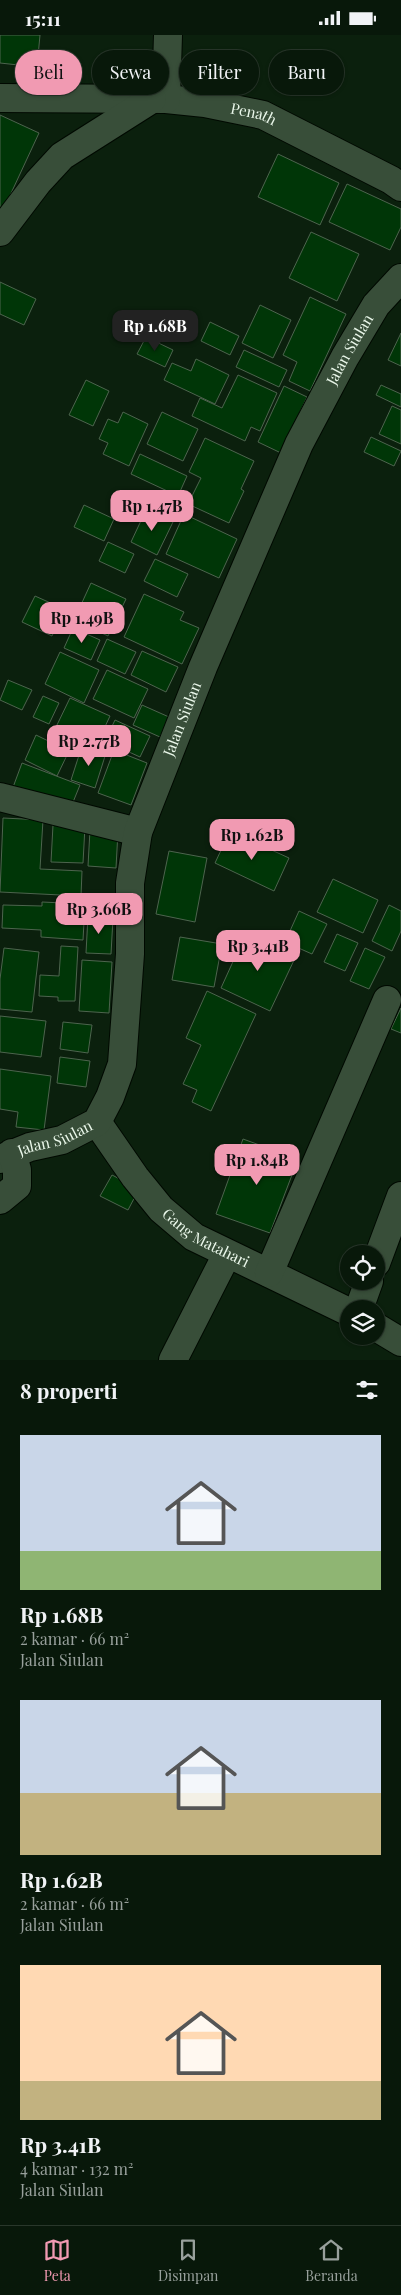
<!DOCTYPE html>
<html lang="id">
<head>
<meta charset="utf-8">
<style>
  :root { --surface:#08180a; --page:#162518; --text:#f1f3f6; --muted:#98a09c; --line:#29372b; --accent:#f19ab2 }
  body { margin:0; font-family:"Playfair Display",serif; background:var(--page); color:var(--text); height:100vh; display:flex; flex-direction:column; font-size:19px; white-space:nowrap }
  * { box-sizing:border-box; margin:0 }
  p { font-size:16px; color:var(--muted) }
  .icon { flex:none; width:28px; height:28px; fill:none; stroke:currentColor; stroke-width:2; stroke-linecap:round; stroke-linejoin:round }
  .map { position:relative; height:1325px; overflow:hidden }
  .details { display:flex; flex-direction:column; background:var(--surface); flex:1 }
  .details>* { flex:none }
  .banner { position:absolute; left:15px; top:15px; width:371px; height:45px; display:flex; gap:10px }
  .fabs { position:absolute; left:340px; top:1210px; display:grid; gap:10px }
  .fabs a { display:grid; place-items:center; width:45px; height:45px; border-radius:50%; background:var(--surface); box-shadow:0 1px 4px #0004,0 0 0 1px var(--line); font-size:25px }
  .price { position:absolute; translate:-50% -42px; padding:0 11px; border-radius:10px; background:var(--accent); color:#111; font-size:16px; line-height:32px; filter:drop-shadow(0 1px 2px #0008) }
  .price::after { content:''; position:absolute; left:50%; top:30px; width:15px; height:11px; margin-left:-8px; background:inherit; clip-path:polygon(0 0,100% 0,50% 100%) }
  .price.active { background:#222; color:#fff }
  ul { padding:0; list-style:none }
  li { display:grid; align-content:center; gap:10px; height:265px; padding:0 20px }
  li span { display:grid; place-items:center; height:155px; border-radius:0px; color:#555 }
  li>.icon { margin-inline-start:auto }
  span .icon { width:90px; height:90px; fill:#fffc; stroke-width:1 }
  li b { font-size:21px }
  h2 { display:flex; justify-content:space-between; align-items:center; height:60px; padding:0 20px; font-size:21px }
  .pill { padding:0 18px; border-radius:22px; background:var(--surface); box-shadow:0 1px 4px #0004,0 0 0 1px var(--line); font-size:18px; line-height:45px }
  .pill.active { background:var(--accent); color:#111 }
  .status { display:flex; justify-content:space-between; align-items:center; height:35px; padding:0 25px; background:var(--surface); direction:ltr }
  .status svg { height:14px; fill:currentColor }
  .tab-bar { display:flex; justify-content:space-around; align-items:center; height:70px; border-top:1px solid var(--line); background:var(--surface); font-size:14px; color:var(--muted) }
  .tab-bar a { display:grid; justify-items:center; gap:2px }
  .tab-bar .active { color:var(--accent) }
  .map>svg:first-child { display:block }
  .building { fill:#003607; stroke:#4d644e }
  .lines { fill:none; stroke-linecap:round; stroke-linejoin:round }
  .minor-casing { stroke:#000900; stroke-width:30 }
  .minor { stroke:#384e39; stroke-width:28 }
  .labels { text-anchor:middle; stroke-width:4; stroke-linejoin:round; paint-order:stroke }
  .street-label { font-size:15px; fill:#eaf7ea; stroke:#041705 }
</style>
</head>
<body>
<div class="status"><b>15:11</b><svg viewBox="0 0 49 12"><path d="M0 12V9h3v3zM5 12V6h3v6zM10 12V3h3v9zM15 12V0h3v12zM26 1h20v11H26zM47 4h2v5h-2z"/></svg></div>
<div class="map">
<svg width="401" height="1325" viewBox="0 0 401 1325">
  <rect width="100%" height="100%" fill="#0b200d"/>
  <g class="building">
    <polygon points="0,0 40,0 37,32 0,28"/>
    <polygon points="0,80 39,98 0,182"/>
    <polygon points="278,119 339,148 320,190 258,162"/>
    <polygon points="347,149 401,174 401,192 390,215 329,187"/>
    <polygon points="311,197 359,219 337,266 289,243"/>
    <polygon points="0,247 36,264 24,290 0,279"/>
    <polygon points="310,262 346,279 310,356 289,346 297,327 283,320"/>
    <polygon points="260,270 291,285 273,323 242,308"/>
    <polygon points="210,287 239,301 230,320 201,306"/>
    <polygon points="401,298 401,331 388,325"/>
    <polygon points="146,302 173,315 165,332 137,319"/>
    <polygon points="244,315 287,335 279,352 236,332"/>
    <polygon points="196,324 229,340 215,369 164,345 172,328 191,336"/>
    <polygon points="238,340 277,358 260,396 251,392 245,406 192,381 200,363 222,373"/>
    <polygon points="86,345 109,356 93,391 69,380"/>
    <polygon points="381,350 401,359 401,372 376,360"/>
    <polygon points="284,351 307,362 281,418 258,407"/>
    <polygon points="392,371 401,375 401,409 379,399"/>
    <polygon points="123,377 148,389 129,431 103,419 108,408 99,404 108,384 118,388"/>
    <polygon points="162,377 198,394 183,426 147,409"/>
    <polygon points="371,402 401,416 394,431 364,417"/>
    <polygon points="205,403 254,426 241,454 244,456 229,488 188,469 201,443 189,437"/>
    <polygon points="140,419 187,441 178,461 131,439"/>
    <polygon points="84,470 114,484 104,506 74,492"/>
    <polygon points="146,475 173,487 157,520 131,507"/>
    <polygon points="184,479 237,504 219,543 166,519"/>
    <polygon points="108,507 134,519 125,538 99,526"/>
    <polygon points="155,524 188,539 177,562 144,546"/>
    <polygon points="91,548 126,564 108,601 74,585"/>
    <polygon points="144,559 184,577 180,585 199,593 182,629 124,602"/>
    <polygon points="35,561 64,574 52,601 22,587"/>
    <polygon points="73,593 100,605 91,625 64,613"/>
    <polygon points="107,604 136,617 125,639 97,626"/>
    <polygon points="142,616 178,632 166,657 131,640"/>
    <polygon points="60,617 99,635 84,668 45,649"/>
    <polygon points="107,635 148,654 134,683 93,664"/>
    <polygon points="8,645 32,655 22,675 0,665"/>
    <polygon points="43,661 59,668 49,689 33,682"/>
    <polygon points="70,663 110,681 96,711 56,692"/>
    <polygon points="142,670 169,682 160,702 133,690"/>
    <polygon points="115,685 150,701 140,722 105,706"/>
    <polygon points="36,700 69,716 57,741 25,725"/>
    <polygon points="82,711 106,718 95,753 71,745"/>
    <polygon points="114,715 147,728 131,770 98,758"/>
    <polygon points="22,728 80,750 69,777 12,755"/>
    <polygon points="3,783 43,785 40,834 82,836 81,861 0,857"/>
    <polygon points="53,790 85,791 83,828 51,827"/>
    <polygon points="90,795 118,796 116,833 88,831"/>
    <polygon points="230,796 289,823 274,856 215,828"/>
    <polygon points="169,816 207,823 195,887 156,879"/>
    <polygon points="333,844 378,865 363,898 317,877"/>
    <polygon points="42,867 85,869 83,905 41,902 41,895 2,893 3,870 42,871"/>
    <polygon points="389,870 401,876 401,896 392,916 372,906"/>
    <polygon points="299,876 327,889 312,919 285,907"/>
    <polygon points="88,881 113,883 111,919 86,918"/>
    <polygon points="246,898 296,921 270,976 221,953"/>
    <polygon points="337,899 358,908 345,936 324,927"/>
    <polygon points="180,902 222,909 214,952 172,945"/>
    <polygon points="61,911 78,912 75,966 58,966 58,962 39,961 40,940 59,941"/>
    <polygon points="4,913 39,917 32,977 0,974 0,944"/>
    <polygon points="365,913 385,922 369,954 350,946"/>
    <polygon points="82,925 112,927 109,978 79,976"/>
    <polygon points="207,956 256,979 211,1076 192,1067 197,1055 183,1049 201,1010 186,1003"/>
    <polygon points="401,973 401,998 391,994"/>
    <polygon points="0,981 46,986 41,1022 0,1017"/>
    <polygon points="63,987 92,990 88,1018 60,1014"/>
    <polygon points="60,1022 90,1026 86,1052 57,1048"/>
    <polygon points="0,1034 51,1041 44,1095 16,1092 18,1077 0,1074"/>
    <polygon points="243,1104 298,1124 270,1198 216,1179"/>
    <polygon points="112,1140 139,1154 128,1175 100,1161"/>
  </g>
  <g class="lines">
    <defs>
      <g id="minor">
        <path id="s1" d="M0 63 166 64 205 68 263 80 391 145 401 152"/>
        <polyline points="166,64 168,0"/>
        <polyline points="0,197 38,147 62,121 152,64"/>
        <polyline points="0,762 138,797"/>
        <path id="s2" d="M97 1087 135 1142 161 1174 194 1202 349 1277"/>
        <path id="s3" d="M0 1124 30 1112 62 1105 97 1087 110 1062 122 1029 130 919V848L138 797 203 632 299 409 345 322 376 270 401 243"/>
        <polyline points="0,1165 17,1151 17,1135 12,1118"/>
        <polyline points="376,1228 401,1161"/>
        <polyline points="269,1238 387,965"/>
        <polyline points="359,1274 369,1246"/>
        <polyline points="376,1292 401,1307"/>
        <polyline points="173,1325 227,1219"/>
      </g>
    </defs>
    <use href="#minor" class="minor-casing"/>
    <use href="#minor" class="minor"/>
  </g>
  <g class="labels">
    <g class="street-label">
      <text dy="5" stroke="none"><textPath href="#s1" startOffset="255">Penath</textPath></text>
      <text dy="5" stroke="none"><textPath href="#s3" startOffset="928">Jalan Siulan</textPath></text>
      <text dy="5" stroke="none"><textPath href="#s3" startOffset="522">Jalan Siulan</textPath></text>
      <text dy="5" stroke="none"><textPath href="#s3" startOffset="59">Jalan Siulan</textPath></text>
      <text dy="5" stroke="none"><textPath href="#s2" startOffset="162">Gang Matahari</textPath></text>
    </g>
  </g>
</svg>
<div class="fabs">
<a><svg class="icon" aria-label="locate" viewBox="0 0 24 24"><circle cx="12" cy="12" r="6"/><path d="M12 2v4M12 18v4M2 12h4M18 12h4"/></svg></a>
<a><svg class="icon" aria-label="layers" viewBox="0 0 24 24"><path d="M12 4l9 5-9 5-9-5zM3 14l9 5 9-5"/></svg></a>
</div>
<b class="price active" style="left:155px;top:317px">Rp 1.68B</b>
<b class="price" style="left:152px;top:497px">Rp 1.47B</b>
<b class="price" style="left:82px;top:609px">Rp 1.49B</b>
<b class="price" style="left:89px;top:732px">Rp 2.77B</b>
<b class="price" style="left:252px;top:826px">Rp 1.62B</b>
<b class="price" style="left:99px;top:900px">Rp 3.66B</b>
<b class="price" style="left:258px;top:937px">Rp 3.41B</b>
<b class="price" style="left:257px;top:1151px">Rp 1.84B</b>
<div class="banner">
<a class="pill active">Beli</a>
<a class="pill">Sewa</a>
<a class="pill">Filter</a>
<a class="pill">Baru</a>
</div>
</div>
<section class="details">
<h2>8 properti<svg class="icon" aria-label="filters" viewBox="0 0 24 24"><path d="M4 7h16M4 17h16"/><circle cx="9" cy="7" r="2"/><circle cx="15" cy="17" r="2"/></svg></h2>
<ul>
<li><span style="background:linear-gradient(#c9d6e8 75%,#8fb573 0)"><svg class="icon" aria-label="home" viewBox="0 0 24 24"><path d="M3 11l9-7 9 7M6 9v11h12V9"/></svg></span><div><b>Rp 1.68B</b><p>2 kamar · 66 m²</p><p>Jalan Siulan</p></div></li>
<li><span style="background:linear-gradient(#c9d6e8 60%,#c2b280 0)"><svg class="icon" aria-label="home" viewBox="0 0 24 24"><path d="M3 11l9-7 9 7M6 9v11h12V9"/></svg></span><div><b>Rp 1.62B</b><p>2 kamar · 66 m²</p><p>Jalan Siulan</p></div></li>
<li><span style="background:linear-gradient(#ffd9b3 75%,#c2b280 0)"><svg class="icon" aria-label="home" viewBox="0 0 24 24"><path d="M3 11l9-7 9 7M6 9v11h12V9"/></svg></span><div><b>Rp 3.41B</b><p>4 kamar · 132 m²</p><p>Jalan Siulan</p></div></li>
</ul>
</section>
<nav class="tab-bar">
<a class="active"><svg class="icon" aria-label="map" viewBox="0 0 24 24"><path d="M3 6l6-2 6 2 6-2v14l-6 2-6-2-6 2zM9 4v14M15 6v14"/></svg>Peta</a>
<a><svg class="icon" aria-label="saved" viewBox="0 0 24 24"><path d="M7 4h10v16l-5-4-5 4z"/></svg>Disimpan</a>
<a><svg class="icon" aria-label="home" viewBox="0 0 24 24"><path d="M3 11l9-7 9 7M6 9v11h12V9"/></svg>Beranda</a>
</nav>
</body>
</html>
